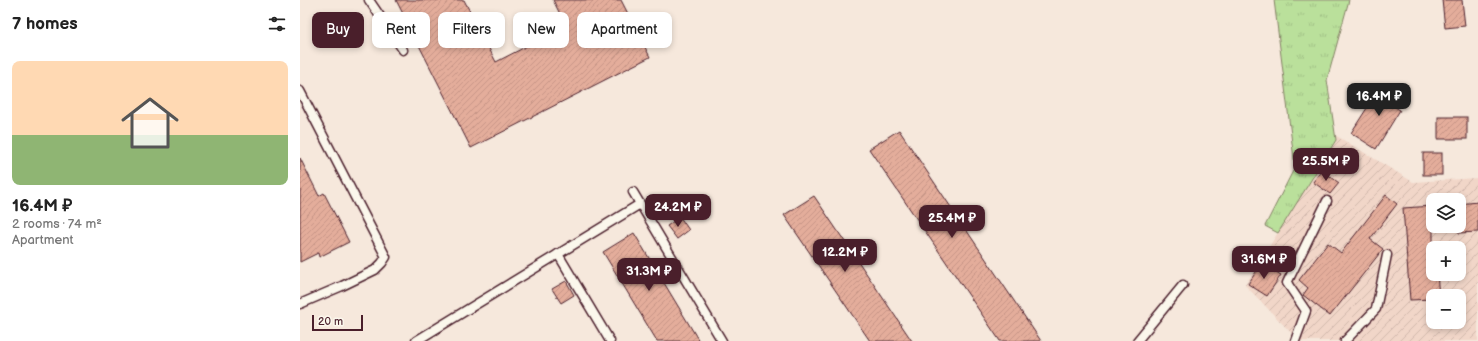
<!DOCTYPE html>
<html lang="en">
<head>
<meta charset="utf-8">
<style>
  :root { --surface:#fff; --page:#f6f6f6; --text:#222; --muted:#767676; --line:#e0e0e0; --accent:#4a1f2b }
  body { margin:0; font-family:"Balsamiq Sans",sans-serif; background:var(--page); color:var(--text); height:100vh; display:flex; flex-direction:column; font-size:15px; white-space:nowrap }
  * { box-sizing:border-box; margin:0 }
  p { font-size:13px; color:var(--muted) }
  .icon { flex:none; width:22px; height:22px; fill:none; stroke:currentColor; stroke-width:2; stroke-linecap:round; stroke-linejoin:round }
  .map { position:relative; flex:1; overflow:hidden }
  .details { display:flex; flex-direction:column; background:var(--surface); width:300px }
  .details>* { flex:none }
  .guide { position:absolute; left:12px; top:12px; width:380px; height:36px; display:flex; gap:8px }
  .controls { position:absolute; left:1126px; top:193px; display:grid; gap:8px }
  .controls a { display:grid; place-items:center; width:40px; height:40px; border-radius:8px; background:var(--surface); box-shadow:0 2px 6px #0003; font-size:20px }
  .scale { position:absolute; left:12px; bottom:10px; width:51px; box-sizing:border-box; padding-left:4px; border:2px solid #4a1f2b; border-top:0; font-size:11px; line-height:14px; white-space:nowrap; color:#4a1f2b; -webkit-text-stroke:3px #fbf7ec; paint-order:stroke }
  .price { position:absolute; translate:-50% -34px; padding:0 9px; border-radius:8px; background:var(--accent); color:#fff; font-size:13px; line-height:26px; filter:drop-shadow(0 1px 2px #0008) }
  .price::after { content:''; position:absolute; left:50%; top:24px; width:12px; height:9px; margin-left:-6px; background:inherit; clip-path:polygon(0 0,100% 0,50% 100%) }
  .price.on { background:#222; color:#fff }
  ul { padding:0; list-style:none }
  li { display:grid; align-content:center; gap:8px; height:212px; padding:0 12px }
  li+li { border-top:1px solid var(--line) }
  li span { display:grid; place-items:center; height:124px; border-radius:8px; color:#555 }
  li>.icon { margin-inline-start:auto }
  span .icon { width:72px; height:72px; fill:#fffc; stroke-width:1 }
  li b { font-size:17px }
  h2 { display:flex; justify-content:space-between; align-items:center; height:48px; padding:0 12px; font-size:17px }
  .pill { padding:0 14px; border-radius:8px; background:var(--surface); box-shadow:0 2px 6px #0003; font-size:14px; line-height:36px }
  .pill.on { background:var(--accent); color:#fff }
  main { display:flex; flex:1; min-height:0 }
  .map>svg:first-child { display:block }
  .industrial { fill:url(#industrial-furrows); fill-rule:evenodd }
  .grass { fill:url(#grass-tufts); stroke:#828063 }
  .building { fill:url(#building-hatch); stroke:#4a1f2b }
  .lines { fill:none; stroke-linecap:round; stroke-linejoin:round }
  .service-casing { stroke:#4a1f2b; stroke-width:11 }
  .service { stroke:#fbf7ec; stroke-width:8 }
</style>
</head>
<body>
<main>
<section class="details">
<h2>7 homes<svg class="icon" aria-label="filters" viewBox="0 0 24 24"><path d="M4 7h16M4 17h16"/><circle cx="9" cy="7" r="2"/><circle cx="15" cy="17" r="2"/></svg></h2>
<ul>
<li><span style="background:linear-gradient(#ffd9b3 60%,#8fb573 0)"><svg class="icon" aria-label="home" viewBox="0 0 24 24"><path d="M3 11l9-7 9 7M6 9v11h12V9"/></svg></span><div><b>16.4M ₽</b><p>2 rooms · 74 m²</p><p>Apartment</p></div></li>
</ul>
</section>
<div class="map">
<svg width="1178" height="341" viewBox="0 0 1178 341">
  <defs>
    <pattern id="industrial-furrows" width="10" height="10" patternUnits="userSpaceOnUse"><rect width="10" height="10" fill="#f1d6c8"/><path d="M-1 1l2-2M0 10L10 0M9 11l2-2" fill="none" stroke="#d0b7ac"/></pattern>
    <pattern id="grass-tufts" width="24" height="20" patternUnits="userSpaceOnUse"><rect width="24" height="20" fill="#bae09b"/><path d="M3 7l-1-3M5 7V3M7 7l1-3M15 17l-1-3M17 17v-4M19 17l1-3" fill="none" stroke="#a1c086"/></pattern>
    <pattern id="building-hatch" width="6" height="6" patternUnits="userSpaceOnUse"><rect width="6" height="6" fill="#e4ad9b"/><path d="M-1 1l2-2M0 6l6-6M5 7l2-2" fill="none" stroke="#c59486"/></pattern>
  </defs>
  <rect width="100%" height="100%" fill="#f6e8dc"/>
  <filter id="ink" filterUnits="userSpaceOnUse"><feTurbulence type="fractalNoise" baseFrequency=".025" numOctaves="2"/><feDisplacementMap in="SourceGraphic" scale="8" xChannelSelector="R" yChannelSelector="G"/><feConvolveMatrix kernelMatrix="1 2 1 2 8 2 1 2 1" color-interpolation-filters="sRGB"/></filter>
  <g filter="url(#ink)">
    <path class="industrial" d="M1035 135 1113 182 1178 178V341H999L945 285 1036 140ZM1133 200H1159V226H1133ZM1133 248H1159V274H1133ZM1133 296H1159V322H1133Z"/>
    <polygon class="grass" points="974,0 1049,0 1027,80 1036,140 978,233 965,226 995,167"/>
    <g class="building">
      <polygon points="96,0 164,0 196,62 266,26 253,0 321,0 350,57 171,148"/>
      <polygon points="1142,0 1162,0 1165,26 1145,28"/>
      <polygon points="1091,83 1105,90 1095,107 1100,110 1076,149 1051,133 1076,94 1082,99"/>
      <rect x="1138" y="117" width="29" height="22"/>
      <polygon points="599,130 741,341 700,341 569,149"/>
      <rect x="1123" y="153" width="19" height="22"/>
      <polygon points="0,158 19,196 24,193 49,242 19,257 18,253 0,262"/>
      <polygon points="1022,170 1039,183 1030,194 1013,182"/>
      <polygon points="1086,195 1097,204 1070,239 1083,249 1030,316 1003,295 1008,288 999,280 1028,243 1041,253"/>
      <polygon points="514,196 612,341 570,341 484,215"/>
      <polygon points="1178,202 1178,232 1159,233 1159,204"/>
      <polygon points="1133,206 1133,274 1137,274 1139,296 1133,296 1133,299 1110,300 1103,208"/>
      <polygon points="380,217 389,230 377,239 367,226"/>
      <polygon points="334,233 399,341 357,341 303,252"/>
      <polygon points="962,263 981,275 967,296 948,284"/>
      <polygon points="266,281 274,295 261,303 252,289"/>
    </g>
    <g class="lines">
      <defs>
        <g id="service">
          <polyline points="69,0 103,50"/>
          <polyline points="0,91 86,257 82,263 75,270 42,286 0,304"/>
          <polyline points="333,192 422,341"/>
          <polyline points="258,254 310,341"/>
          <polyline points="116,341 340,204"/>
          <polyline points="837,341 883,285"/>
          <polyline points="995,341 1006,311 987,283 1027,201"/>
          <polyline points="1045,341 1076,309 1087,255"/>
        </g>
      </defs>
      <use href="#service" class="service-casing"/>
      <use href="#service" class="service"/>
    </g>
  </g>
</svg>
<div class="controls">
<a><svg class="icon" aria-label="layers" viewBox="0 0 24 24"><path d="M12 4l9 5-9 5-9-5zM3 14l9 5 9-5"/></svg></a>
<a>+</a>
<a>−</a>
</div>
<div class="scale">20 m</div>
<b class="price on" style="left:1079px;top:117px">16.4M ₽</b>
<b class="price" style="left:1026px;top:182px">25.5M ₽</b>
<b class="price" style="left:378px;top:228px">24.2M ₽</b>
<b class="price" style="left:652px;top:239px">25.4M ₽</b>
<b class="price" style="left:545px;top:273px">12.2M ₽</b>
<b class="price" style="left:964px;top:280px">31.6M ₽</b>
<b class="price" style="left:349px;top:292px">31.3M ₽</b>
<div class="guide">
<a class="pill on">Buy</a>
<a class="pill">Rent</a>
<a class="pill">Filters</a>
<a class="pill">New</a>
<a class="pill">Apartment</a>
</div>
</div>
</main>
</body>
</html>
